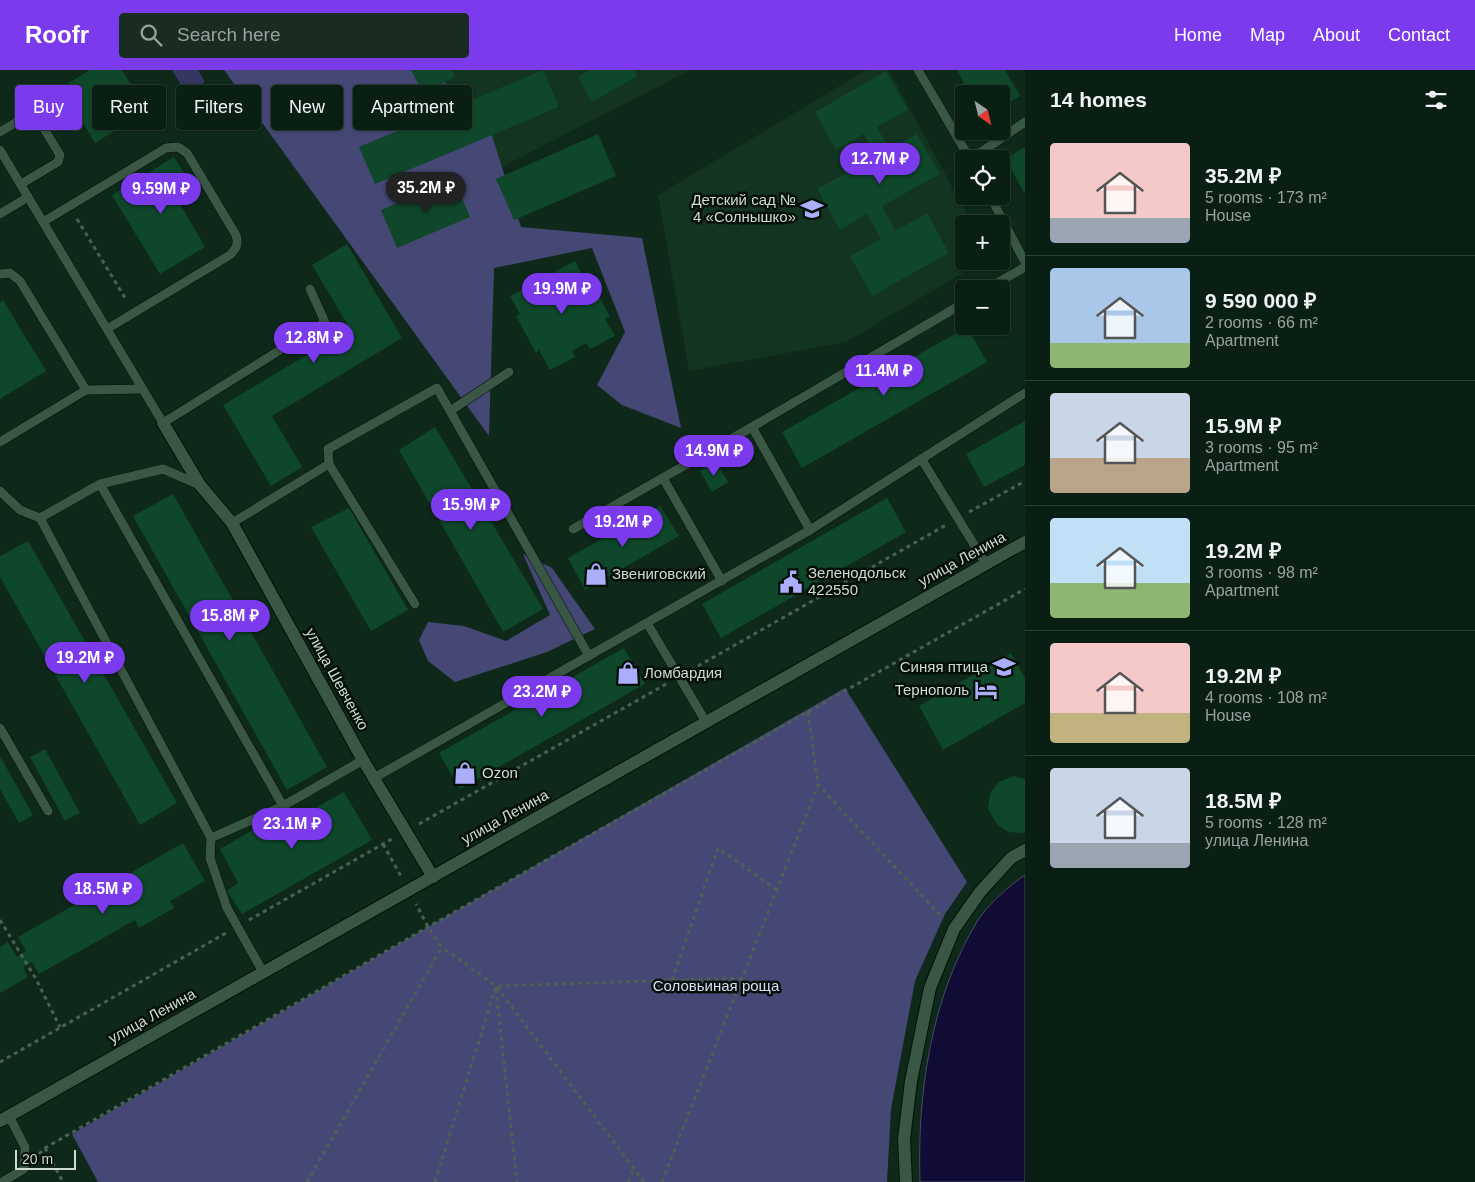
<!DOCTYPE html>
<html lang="en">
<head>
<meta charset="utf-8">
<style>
  :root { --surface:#0a1f13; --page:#182c21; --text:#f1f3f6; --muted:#99a2a0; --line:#2a3d33; --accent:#7c3aed }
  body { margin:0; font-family:Helvetica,sans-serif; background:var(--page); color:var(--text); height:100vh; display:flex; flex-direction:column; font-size:19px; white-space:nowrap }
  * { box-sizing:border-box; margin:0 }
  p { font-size:16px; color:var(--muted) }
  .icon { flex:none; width:28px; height:28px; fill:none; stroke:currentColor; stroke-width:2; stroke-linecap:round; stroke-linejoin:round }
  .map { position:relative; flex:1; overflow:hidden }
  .drawer { display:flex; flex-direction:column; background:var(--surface); width:450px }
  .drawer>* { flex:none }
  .top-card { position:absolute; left:15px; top:15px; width:475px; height:45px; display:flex; gap:10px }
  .needle { width:32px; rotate:145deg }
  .tools { position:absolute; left:955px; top:15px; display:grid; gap:10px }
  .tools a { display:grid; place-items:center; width:55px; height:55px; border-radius:5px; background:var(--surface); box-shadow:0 1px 4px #0004,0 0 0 1px var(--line); font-size:25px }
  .scale { position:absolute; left:15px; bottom:12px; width:61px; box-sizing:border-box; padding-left:5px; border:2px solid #cddcd2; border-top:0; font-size:14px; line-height:18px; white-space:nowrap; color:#cddcd2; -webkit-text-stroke:4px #050f08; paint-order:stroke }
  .price { position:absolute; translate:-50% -42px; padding:0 11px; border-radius:18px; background:var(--accent); color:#fff; font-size:16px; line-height:32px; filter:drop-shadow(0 1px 2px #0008) }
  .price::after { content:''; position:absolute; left:50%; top:30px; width:15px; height:11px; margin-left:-8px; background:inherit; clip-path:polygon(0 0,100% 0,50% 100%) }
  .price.active { background:#222; color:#fff }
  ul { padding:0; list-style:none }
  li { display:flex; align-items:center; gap:15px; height:125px; padding:0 25px }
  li+li { border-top:1px solid var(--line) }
  li span { display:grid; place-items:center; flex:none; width:140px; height:100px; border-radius:5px; color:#555 }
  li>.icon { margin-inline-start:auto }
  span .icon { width:60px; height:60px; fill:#fffc; stroke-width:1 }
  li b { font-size:21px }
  h2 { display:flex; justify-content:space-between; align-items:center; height:60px; padding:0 25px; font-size:21px }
  .tag { padding:0 18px; border-radius:5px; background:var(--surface); box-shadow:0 1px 4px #0004,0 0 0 1px var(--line); font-size:18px; line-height:45px }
  .tag.active { background:var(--accent); color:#fff }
  header { display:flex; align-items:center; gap:30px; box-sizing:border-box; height:70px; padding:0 25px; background:var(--accent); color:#fff }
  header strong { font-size:24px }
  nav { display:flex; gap:28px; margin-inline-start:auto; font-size:18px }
  .search { width:350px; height:45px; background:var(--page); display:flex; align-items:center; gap:12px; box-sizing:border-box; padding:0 18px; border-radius:5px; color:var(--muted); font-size:19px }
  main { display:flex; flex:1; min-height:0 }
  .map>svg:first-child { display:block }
  .built { fill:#123421 }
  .green { fill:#353662 }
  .forest { fill:#454775 }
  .water { fill:#100c35; stroke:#494a64 }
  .building { fill:#0e472a }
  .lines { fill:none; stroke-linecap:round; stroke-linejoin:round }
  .lane-casing { stroke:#001105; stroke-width:10 }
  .street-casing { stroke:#001105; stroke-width:14 }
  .secondary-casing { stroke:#001105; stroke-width:14 }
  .path { stroke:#4a6153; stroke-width:3; stroke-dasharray:4 4; stroke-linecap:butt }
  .lane { stroke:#3a5644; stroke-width:9 }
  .street { stroke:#3a5644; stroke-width:12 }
  .secondary { stroke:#3a5644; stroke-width:12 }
  .labels { text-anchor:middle; stroke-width:5; stroke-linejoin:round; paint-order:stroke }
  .poi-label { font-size:15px; fill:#cddcd2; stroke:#050f08; text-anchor:start }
  .street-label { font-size:15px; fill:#cddcd2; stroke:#050f08 }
  .park-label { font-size:15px; fill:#dadefd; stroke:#050f08 }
</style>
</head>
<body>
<header>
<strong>Roofr</strong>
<div class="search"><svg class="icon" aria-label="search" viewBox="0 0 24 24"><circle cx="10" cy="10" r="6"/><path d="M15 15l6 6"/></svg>Search here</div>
<nav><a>Home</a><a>Map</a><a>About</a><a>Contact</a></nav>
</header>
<main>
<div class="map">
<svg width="1025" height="1112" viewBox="0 0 1025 1112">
  <rect width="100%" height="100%" fill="#0e2919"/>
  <g class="built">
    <polygon points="265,0 690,0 413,143"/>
    <polygon points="866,0 889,0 972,154 964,154 964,191 978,191 978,194 846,272 689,301 658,125"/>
  </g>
  <polygon class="green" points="172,0 198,0 205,12 186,23"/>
  <g class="forest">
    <polygon points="224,0 431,0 487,50 521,157 642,168 681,358 622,335 597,315 625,262 592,178 494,198 489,366"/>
    <polygon points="523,484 552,498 595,559 547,582 455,612 428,591 419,570 428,552 464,556 506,571 550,545"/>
    <polygon points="845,618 967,812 945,844 915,911 891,1039 887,1112 98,1112 72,1064 428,857"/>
  </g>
  <path class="water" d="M1025 805V1112H920C917 1023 931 927 978 850 987 836 1011 814 1025 805Z"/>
  <g class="building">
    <polygon points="90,0 122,0 147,41 95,73 62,17"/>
    <polygon points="411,0 452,0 455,7 423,23"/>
    <polygon points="543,0 559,37 375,114 359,77"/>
    <polygon points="590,0 634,0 637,6 592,32 578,7"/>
    <polygon points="957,0 1005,0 1020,26 1001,37 1001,24 970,24"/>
    <polygon points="886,1 908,40 877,57 889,79 917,64 940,104 882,136 895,161 927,143 949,183 872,226 850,186 881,169 867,144 840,160 817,119 877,86 864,64 836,80 815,42"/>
    <polygon points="598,64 616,106 514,150 496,109"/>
    <polygon points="1025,77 1025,124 1005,89"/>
    <polygon points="174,87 194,119 177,129 205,177 160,204 112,125"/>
    <polygon points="454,109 470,147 397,178 381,140"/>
    <polygon points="347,174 402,268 272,346 302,397 271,416 223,335 350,259 312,195"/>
    <polygon points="575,191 584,209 588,207 610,246 605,249 615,266 590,279 586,273 572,281 575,287 550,300 539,280 536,283 516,246 520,244 510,226"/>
    <polygon points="3,230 46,301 0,329 0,232"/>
    <polygon points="967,257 987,292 802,398 782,362"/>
    <polygon points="1025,351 1025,395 984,417 966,384"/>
    <polygon points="435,357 543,539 503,562 399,380"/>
    <polygon points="716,392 728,412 712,422 700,401"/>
    <polygon points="173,424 327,697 287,720 133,446"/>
    <polygon points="887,428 906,462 721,568 702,534"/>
    <polygon points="660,436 679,466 585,520 568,488"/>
    <polygon points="349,438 408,540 371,561 311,457"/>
    <polygon points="28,471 177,733 140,755 0,507 0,486"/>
    <polygon points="624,578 645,614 460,719 439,683"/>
    <polygon points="1011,583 1025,608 1025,633 943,680 919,636"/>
    <polygon points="45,679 80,743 65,751 30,687"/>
    <polygon points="0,686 33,745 19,753 0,719"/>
    <polygon points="1014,706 1025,709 1025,762 1023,763 1008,762 996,753 988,739 990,723 999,712"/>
    <polygon points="344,722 372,770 242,844 227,821 238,813 220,779 294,737 301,746"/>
    <polygon points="183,773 205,811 170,831 174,838 139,858 135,850 39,904 32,892 23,897 28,907 0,923 0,877 8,872 17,887 26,881 18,867"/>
  </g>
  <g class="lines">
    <defs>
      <g id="lane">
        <polyline points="918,0 970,89"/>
        <polyline points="0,62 30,44 35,44 60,85 58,92 21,114"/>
        <polyline points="0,80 163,353 325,252 310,219"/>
        <polyline points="971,89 1025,52"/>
        <polyline points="990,126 1025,192"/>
        <polyline points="0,144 28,127"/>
        <path d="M43 152 166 78 178 77 187 83 236 165C239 174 236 179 230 185L107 259"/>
        <polyline points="0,204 10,203 20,211 86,320"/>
        <polyline points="987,219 1025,197"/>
        <polyline points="450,341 509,302"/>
        <polyline points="752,357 810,460"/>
        <polyline points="0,372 86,320 142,319"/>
        <polyline points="922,390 986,494"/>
        <polyline points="663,408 722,511"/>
        <polyline points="100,414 163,399 200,415"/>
        <polyline points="0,421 20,440 40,448 211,768 210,788 227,838 263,902"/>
        <polyline points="40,448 100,414 283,736 363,690"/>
        <polyline points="232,453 329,394"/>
        <polyline points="573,459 752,357 964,233"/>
        <polyline points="415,534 329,394 328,379 437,318 589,586"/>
        <polyline points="647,553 706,652"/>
        <polyline points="0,658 48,741"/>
        <polyline points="374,708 810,460 1025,323"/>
        <polyline points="211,768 283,736"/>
        <polyline points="2,1112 24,1099 25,1077 9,1046"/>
      </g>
      <g id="street">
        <polyline points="163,353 200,415 232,453 363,690 433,807"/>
        <polyline points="906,1112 904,1069 911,1011 930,918 954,859 980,822 1011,788 1025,780"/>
      </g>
      <polyline id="secondary" points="0,1051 1025,472"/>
    </defs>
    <use href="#lane" class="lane-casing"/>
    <use href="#street" class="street-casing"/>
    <use href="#secondary" class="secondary-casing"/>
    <g class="path">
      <polyline points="77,149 127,231"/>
      <polyline points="969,442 1025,411"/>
      <polyline points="691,600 946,455"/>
      <polyline points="808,642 818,715 943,848"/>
      <polyline points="419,754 668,613"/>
      <polyline points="383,774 401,806"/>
      <polyline points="0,850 36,909 60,957"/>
      <polyline points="249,850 392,769"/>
      <polyline points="672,910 718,778 777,820"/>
      <polyline points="496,919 517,1112"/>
      <polyline points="0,992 226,863"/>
      <polyline points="45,1078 63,1112"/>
      <polyline points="39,1084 45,1078 428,857 1025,519"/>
      <polyline points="307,1112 442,877 428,857 416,834"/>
      <polyline points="435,1112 496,916 442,877"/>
      <polyline points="628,1112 634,1099"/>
      <polyline points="644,1112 496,916 743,908"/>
      <polyline points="662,1112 818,715"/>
    </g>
    <use href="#lane" class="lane"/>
    <use href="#street" class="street"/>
    <use href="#secondary" class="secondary"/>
  </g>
  <defs>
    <symbol id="school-bare" viewBox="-9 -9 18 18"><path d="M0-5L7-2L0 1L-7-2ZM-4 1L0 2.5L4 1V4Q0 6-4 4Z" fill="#abaffb" stroke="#050f08" stroke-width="2.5" paint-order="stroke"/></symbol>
    <symbol id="shop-bare" viewBox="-9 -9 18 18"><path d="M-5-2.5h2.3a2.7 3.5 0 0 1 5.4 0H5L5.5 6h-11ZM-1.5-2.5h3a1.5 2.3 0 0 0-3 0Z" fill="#abaffb" stroke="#050f08" stroke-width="2.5" paint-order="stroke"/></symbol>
    <symbol id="civic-bare" viewBox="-9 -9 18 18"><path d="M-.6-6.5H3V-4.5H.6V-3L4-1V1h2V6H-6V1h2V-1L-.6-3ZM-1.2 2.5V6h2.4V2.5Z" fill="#abaffb" stroke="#050f08" stroke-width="2.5" paint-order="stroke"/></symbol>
    <symbol id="hotel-bare" viewBox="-9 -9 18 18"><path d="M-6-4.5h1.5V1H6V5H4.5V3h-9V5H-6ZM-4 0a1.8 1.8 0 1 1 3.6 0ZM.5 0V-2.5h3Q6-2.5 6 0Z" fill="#abaffb" stroke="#050f08" stroke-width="2.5" paint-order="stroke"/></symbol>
  </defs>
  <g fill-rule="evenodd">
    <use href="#school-bare" x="796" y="123" width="32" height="32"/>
    <use href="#shop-bare" x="580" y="488" width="32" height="32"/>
    <use href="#civic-bare" x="775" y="496" width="32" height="32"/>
    <use href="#school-bare" x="988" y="581" width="32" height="32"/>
    <use href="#shop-bare" x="612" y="587" width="32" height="32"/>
    <use href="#hotel-bare" x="970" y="604" width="32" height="32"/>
    <use href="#shop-bare" x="449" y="687" width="32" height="32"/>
  </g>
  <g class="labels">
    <g class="poi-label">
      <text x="796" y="135" text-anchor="end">Детский сад №<tspan x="796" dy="17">4 «Солнышко»</tspan></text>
      <text x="808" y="508">Зеленодольск<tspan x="808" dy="17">422550</tspan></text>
      <text x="612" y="509">Звениговский</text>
      <text x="988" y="602" text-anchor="end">Синяя птица</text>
      <text x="644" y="608">Ломбардия</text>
      <text x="969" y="625" text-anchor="end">Тернополь</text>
      <text x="482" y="708">Ozon</text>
    </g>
    <g class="street-label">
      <text transform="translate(962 489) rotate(-29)" y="5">улица Ленина</text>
      <text transform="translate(337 609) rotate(61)" y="5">улица Шевченко</text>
      <text transform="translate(505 747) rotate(-29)" y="5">улица Ленина</text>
      <text transform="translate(152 946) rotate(-29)" y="5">улица Ленина</text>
    </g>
    <g class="park-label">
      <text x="716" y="921">Соловьиная роща</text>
    </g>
  </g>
</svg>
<div class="tools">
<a><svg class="needle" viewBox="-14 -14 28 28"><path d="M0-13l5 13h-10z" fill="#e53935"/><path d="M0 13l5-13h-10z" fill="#99a2a0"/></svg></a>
<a><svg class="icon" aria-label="locate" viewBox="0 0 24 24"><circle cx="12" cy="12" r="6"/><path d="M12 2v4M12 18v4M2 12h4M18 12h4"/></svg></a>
<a>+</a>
<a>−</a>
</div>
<div class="scale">20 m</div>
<b class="price" style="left:880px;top:115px">12.7M ₽</b>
<b class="price active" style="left:426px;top:144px">35.2M ₽</b>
<b class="price" style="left:161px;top:145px">9.59M ₽</b>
<b class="price" style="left:562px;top:245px">19.9M ₽</b>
<b class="price" style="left:314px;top:294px">12.8M ₽</b>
<b class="price" style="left:884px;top:327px">11.4M ₽</b>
<b class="price" style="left:714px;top:407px">14.9M ₽</b>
<b class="price" style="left:471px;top:461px">15.9M ₽</b>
<b class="price" style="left:623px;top:478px">19.2M ₽</b>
<b class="price" style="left:230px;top:572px">15.8M ₽</b>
<b class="price" style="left:85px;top:614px">19.2M ₽</b>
<b class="price" style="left:542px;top:648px">23.2M ₽</b>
<b class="price" style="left:292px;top:780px">23.1M ₽</b>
<b class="price" style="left:103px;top:845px">18.5M ₽</b>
<div class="top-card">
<a class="tag active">Buy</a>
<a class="tag">Rent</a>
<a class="tag">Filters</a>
<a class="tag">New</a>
<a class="tag">Apartment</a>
</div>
</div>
<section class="drawer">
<h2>14 homes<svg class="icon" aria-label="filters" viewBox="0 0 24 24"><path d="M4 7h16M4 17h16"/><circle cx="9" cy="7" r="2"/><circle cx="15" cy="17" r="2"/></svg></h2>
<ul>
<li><span style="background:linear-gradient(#f6c9c9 75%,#9aa5b1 0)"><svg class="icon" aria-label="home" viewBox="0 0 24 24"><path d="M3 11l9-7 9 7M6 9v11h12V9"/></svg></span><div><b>35.2M ₽</b><p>5 rooms · 173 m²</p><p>House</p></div></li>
<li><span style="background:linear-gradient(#a9c7e8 75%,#8fb573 0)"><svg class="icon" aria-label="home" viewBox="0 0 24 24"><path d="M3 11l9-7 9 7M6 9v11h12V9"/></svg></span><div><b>9 590 000 ₽</b><p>2 rooms · 66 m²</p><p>Apartment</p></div></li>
<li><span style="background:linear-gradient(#c9d6e8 65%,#b9a48a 0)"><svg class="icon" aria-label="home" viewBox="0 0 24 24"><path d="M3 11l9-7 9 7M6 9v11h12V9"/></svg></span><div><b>15.9M ₽</b><p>3 rooms · 95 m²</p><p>Apartment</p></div></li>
<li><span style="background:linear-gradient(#bfe0f5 65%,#8fb573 0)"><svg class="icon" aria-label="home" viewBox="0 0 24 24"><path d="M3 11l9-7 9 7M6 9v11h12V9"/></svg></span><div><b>19.2M ₽</b><p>3 rooms · 98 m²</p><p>Apartment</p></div></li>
<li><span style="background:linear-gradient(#f6c9c9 70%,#c2b280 0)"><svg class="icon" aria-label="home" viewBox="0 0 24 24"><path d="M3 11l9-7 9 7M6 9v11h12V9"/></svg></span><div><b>19.2M ₽</b><p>4 rooms · 108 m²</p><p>House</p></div></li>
<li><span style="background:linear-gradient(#c9d6e8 75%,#9aa5b1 0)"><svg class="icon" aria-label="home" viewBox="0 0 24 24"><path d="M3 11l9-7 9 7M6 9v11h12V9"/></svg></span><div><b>18.5M ₽</b><p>5 rooms · 128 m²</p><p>улица Ленина</p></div></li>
</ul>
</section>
</main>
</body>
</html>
